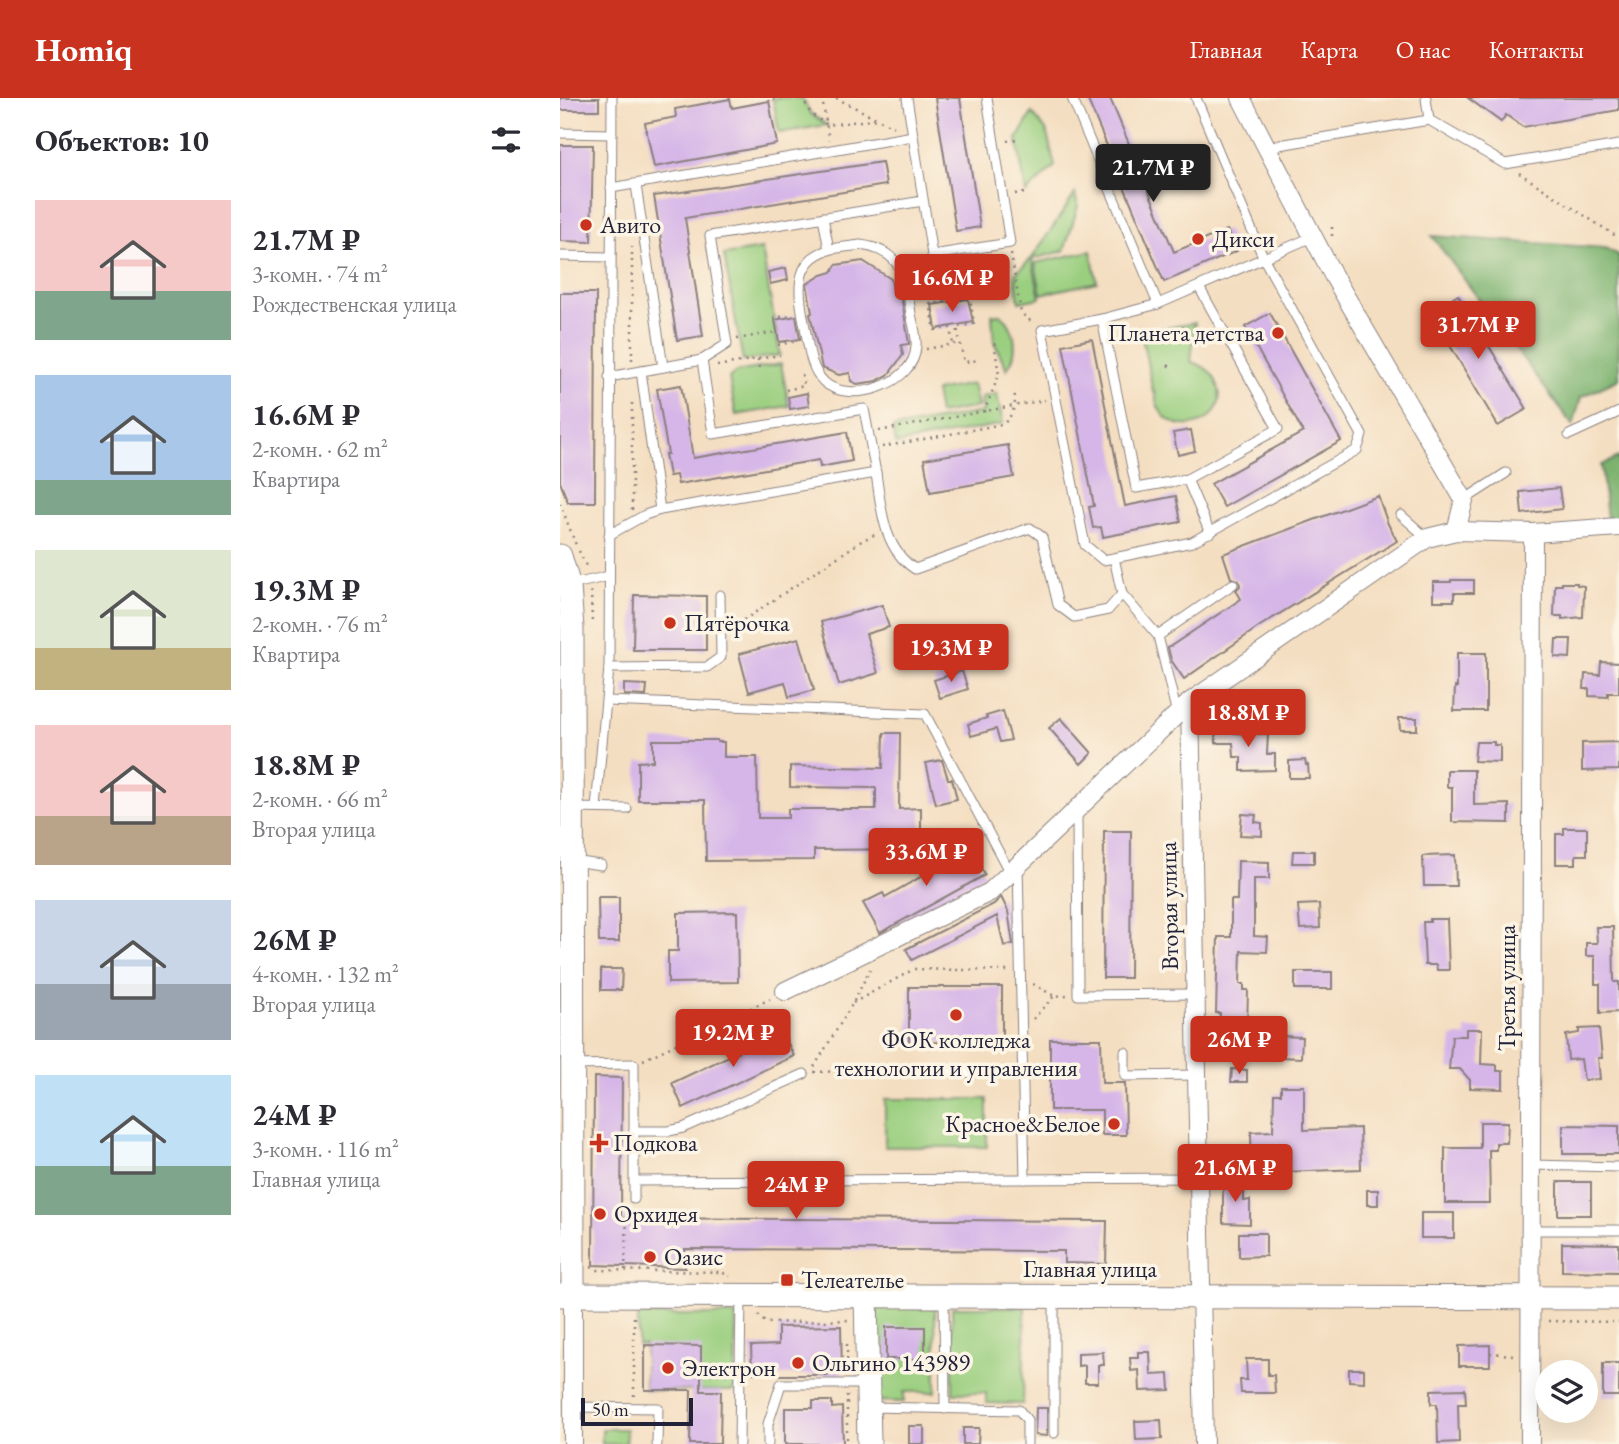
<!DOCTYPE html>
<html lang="ru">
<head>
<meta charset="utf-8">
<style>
  :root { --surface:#fff; --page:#f2f2f3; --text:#2b2b33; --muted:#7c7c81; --accent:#c8321e }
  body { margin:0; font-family:"EB Garamond",serif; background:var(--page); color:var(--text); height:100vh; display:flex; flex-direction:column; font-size:26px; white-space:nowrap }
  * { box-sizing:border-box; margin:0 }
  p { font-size:23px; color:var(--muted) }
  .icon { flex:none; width:38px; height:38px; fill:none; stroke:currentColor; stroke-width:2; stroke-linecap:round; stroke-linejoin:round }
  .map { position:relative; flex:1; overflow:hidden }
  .panel { display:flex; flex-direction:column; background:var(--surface); width:560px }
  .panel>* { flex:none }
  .fabs { position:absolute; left:975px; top:1262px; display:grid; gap:14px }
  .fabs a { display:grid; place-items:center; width:63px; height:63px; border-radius:50%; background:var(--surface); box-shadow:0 7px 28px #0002; font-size:35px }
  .scale { position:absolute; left:21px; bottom:18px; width:112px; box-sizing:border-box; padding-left:7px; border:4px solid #22223b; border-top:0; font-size:19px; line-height:24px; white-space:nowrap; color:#22223b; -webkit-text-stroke:5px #fcf5e5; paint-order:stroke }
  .price { position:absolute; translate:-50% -60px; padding:0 16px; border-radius:7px; background:var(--accent); color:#fff; font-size:23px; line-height:46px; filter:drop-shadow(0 2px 4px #0008) }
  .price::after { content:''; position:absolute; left:50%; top:42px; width:21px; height:16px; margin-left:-10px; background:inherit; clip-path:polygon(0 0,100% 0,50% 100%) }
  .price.current { background:#222; color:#fff }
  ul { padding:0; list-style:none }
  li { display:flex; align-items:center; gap:21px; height:175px; padding:0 35px }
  li span { display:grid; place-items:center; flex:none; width:196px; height:140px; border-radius:0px; color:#555 }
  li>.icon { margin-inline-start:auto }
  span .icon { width:84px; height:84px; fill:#fffc; stroke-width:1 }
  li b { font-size:30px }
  h2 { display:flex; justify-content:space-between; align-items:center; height:84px; padding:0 35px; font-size:30px }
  header { display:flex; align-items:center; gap:42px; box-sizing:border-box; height:98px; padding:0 35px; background:var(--accent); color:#fff }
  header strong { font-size:33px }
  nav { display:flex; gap:38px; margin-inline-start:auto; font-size:24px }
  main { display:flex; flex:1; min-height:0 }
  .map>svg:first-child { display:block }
  .green { fill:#9bcf80; stroke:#5e785e; stroke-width:2 }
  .forest { fill:#7cb26e; stroke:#4f6a54; stroke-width:2 }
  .building { fill:#d6b5e8 }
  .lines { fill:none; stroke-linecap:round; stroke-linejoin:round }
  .service-casing { stroke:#8b807e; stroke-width:11 }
  .minor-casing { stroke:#8b807e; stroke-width:20 }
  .tertiary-casing { stroke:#8b807e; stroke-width:25 }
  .path { stroke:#8b807e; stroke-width:2.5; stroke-dasharray:2 5; stroke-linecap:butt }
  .service { stroke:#fff; stroke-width:9 }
  .minor { stroke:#fff; stroke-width:18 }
  .tertiary { stroke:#fff; stroke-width:23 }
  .poi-dot { fill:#c8321e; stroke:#fcf5e5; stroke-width:2.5 }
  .labels { text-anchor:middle; stroke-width:7; stroke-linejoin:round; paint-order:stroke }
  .poi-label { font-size:24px; fill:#22223b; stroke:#fcf5e5; text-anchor:start }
  .street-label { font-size:24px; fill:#22223b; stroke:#fcf5e5 }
</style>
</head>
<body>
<header>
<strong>Homiq</strong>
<nav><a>Главная</a><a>Карта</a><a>О нас</a><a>Контакты</a></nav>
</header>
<main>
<section class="panel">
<h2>Объектов: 10<svg class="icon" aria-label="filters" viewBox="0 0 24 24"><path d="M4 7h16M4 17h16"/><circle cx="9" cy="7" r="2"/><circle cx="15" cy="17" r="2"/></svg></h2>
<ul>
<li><span style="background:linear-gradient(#f6c9c9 65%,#7fa58c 0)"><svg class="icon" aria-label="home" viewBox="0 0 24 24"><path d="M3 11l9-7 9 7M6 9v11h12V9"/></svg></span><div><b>21.7M ₽</b><p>3-комн. · 74 m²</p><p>Рождественская улица</p></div></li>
<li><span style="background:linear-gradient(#a9c7e8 75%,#7fa58c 0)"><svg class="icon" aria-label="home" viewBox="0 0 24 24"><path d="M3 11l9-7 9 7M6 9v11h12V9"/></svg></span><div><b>16.6M ₽</b><p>2-комн. · 62 m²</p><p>Квартира</p></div></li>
<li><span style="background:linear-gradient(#dfe7d0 70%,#c2b280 0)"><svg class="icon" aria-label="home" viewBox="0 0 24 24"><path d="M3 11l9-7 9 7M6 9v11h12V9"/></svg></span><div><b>19.3M ₽</b><p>2-комн. · 76 m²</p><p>Квартира</p></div></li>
<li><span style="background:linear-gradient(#f6c9c9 65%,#b9a48a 0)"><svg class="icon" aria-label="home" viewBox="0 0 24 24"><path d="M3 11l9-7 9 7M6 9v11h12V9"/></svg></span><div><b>18.8M ₽</b><p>2-комн. · 66 m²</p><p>Вторая улица</p></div></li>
<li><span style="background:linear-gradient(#c9d6e8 60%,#9aa5b1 0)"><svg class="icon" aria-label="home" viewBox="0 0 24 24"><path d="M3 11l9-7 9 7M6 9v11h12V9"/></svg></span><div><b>26M ₽</b><p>4-комн. · 132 m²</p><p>Вторая улица</p></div></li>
<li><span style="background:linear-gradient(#bfe0f5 65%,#7fa58c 0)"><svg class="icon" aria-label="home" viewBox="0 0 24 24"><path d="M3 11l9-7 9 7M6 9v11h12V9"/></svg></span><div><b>24M ₽</b><p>3-комн. · 116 m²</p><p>Главная улица</p></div></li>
</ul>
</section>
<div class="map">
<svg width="1059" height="1346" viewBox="0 0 1059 1346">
  <rect width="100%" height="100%" fill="#fcf5e5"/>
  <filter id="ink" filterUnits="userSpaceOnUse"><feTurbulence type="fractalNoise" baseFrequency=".0143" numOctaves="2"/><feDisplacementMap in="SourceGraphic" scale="14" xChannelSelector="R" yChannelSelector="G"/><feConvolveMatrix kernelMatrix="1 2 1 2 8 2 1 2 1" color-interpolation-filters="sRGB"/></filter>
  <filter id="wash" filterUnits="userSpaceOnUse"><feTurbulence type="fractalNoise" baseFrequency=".00686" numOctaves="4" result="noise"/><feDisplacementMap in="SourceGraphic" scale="28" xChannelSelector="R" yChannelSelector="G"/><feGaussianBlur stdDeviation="1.57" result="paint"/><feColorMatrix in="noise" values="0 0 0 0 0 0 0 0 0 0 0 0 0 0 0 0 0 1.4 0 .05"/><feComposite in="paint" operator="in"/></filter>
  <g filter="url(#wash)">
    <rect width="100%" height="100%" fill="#f4dec1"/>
    <g class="green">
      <polygon points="213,0 242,0 251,16 267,27 219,35"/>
      <polygon points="472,15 486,32 495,68 466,95 457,41"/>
      <polygon points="515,96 518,108 504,153 472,161 480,200 459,204 455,176 472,160"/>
      <polygon points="202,151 220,257 183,263 164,157"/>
      <polygon points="531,153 537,184 481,196 475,165"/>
      <path d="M441 216C456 230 460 254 447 271L434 244 432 217Z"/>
      <path d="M635 225 631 264C643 267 651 272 656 283 677 327 600 350 595 295L593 294 581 234Z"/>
      <polygon points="221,266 229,308 176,317 169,280 176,274"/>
      <polygon points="413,286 418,309 379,316 375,293"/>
      <polygon points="437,296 443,326 336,346 333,330 423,314 421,299"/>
      <rect x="325" y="1001" width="102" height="48"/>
      <polygon points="318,1208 375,1209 376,1294 344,1294 344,1304 315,1303 314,1227"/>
      <polygon points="392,1209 465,1209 463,1306 426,1305 426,1295 393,1295"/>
      <polygon points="78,1217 176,1217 175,1293 85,1292 85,1247 78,1247"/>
      <rect x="42" y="1331" width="24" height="15"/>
    </g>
    <g class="forest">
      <polygon points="872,138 1045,150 1059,157 1059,281 1021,299 1013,328"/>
      <polygon points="1059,359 1059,420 1047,421 1041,367"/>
    </g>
    <g id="blocks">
      <g class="building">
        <rect x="0" y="0" width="39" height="12"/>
        <polygon points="375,0 400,0 420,129 396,133"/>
        <polygon points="527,0 550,0 614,154 667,132 677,153 604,184"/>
        <polygon points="908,0 1059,0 1059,12 963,29 946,17 941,24"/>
        <polygon points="170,1 172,10 209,3 217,46 94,69 85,25 116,19 115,11"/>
        <polygon points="0,47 33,47 31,144 0,143"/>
        <polygon points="322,64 326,87 125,120 143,238 117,242 94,98"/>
        <polygon points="366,160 370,164 372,171 353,174 351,163"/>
        <polygon points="303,163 331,181 333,192 340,191 349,246 341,247 343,257 328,277 317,283 297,286 291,283 290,275 279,277 262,270 250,216 252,215 247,186 262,177 272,174 276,167"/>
        <polygon points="226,170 228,182 210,186 208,174"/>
        <polygon points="0,195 36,195 35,404 8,404 0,384"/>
        <polygon points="898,197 967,311 938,328 870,214"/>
        <polygon points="408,201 413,224 376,231 372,207"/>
        <polygon points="710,215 781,343 664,409 651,386 743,334 685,229"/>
        <polygon points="236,218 240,241 219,244 215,222"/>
        <polygon points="532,241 565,408 616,398 621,424 543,439 541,429 533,430 529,409 534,408 503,247"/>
        <polygon points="121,287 133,360 287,334 292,363 260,369 259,362 118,386 116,377 109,378 105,356 108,356 97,291"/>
        <polygon points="247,295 249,308 230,311 228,299"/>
        <polygon points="631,332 635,353 618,357 613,335"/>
        <polygon points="448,347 454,379 370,394 364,361"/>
        <polygon points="999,390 1002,411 962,416 960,394"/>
        <polygon points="818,398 828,426 837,443 700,528 624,581 611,562 608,550 681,501 676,492 680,488 679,483 671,480 663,456"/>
        <polygon points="891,482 914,482 914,495 894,495 894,503 873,503 873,484 891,484"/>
        <polygon points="1002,485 1017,485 1017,487 1024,488 1023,519 1002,521 1002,518 994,518 995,487 1002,487"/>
        <polygon points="74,497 146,498 146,552 73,552"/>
        <polygon points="322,507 329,529 306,536 318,575 279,587 261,524"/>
        <polygon points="239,540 254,592 229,599 225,584 189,594 179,556"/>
        <polygon points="996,541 1011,541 1010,560 995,559"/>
        <polygon points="897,555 926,555 926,613 894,613 895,589 897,589"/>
        <polygon points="1041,564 1059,565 1059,595 1048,595 1048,599 1029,598 1029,591 1024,591 1025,576 1040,577"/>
        <polygon points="402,573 408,591 380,600 374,582"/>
        <polygon points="64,586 87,587 86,598 64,597"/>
        <polygon points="443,613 451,642 440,644 436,631 411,638 408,626 427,620 426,618"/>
        <polygon points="501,620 532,655 521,666 489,630"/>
        <polygon points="839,620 857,620 857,632 840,632"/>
        <polygon points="655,629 673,629 674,635 708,636 707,656 715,656 715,672 681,673 681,659 674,659 673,645 656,645"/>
        <polygon points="324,635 340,635 339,711 361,710 361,751 254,752 254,762 146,763 145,702 78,702 78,664 93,663 93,642 157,642 157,644 164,644 164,659 197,659 198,720 228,720 228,711 316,711 316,690 230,689 230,668 323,670"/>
        <polygon points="916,644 934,644 934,647 940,647 940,664 914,663"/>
        <polygon points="1059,644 1059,672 1022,673 1022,645"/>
        <polygon points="382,662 388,681 392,681 397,701 376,706 366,665"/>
        <polygon points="745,662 746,667 748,667 749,680 729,680 729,663"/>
        <polygon points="887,672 914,672 914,707 949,706 949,725 892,724 892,689 887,689"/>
        <polygon points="682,716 696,717 695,724 702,725 702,738 680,737"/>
        <polygon points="1004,730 1027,730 1027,757 1016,757 1016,766 996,766 996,736 1004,736"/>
        <polygon points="544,733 571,733 570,880 543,880"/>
        <polygon points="402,736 425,777 320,835 303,805 323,795 325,799 410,751 376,751"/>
        <polygon points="733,753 754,753 754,765 732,765"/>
        <polygon points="895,757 896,788 864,788 863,758"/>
        <polygon points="678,763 709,764 709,781 694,781 694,838 708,839 707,854 681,853 680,886 684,886 684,892 688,892 687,930 690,931 690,944 684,944 683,959 657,957 660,915 656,915 658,839 671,839 671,802 677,802"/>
        <polygon points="38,799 59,799 59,844 39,844"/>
        <polygon points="441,799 448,813 453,846 444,848 437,818 352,862 346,851 434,806"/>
        <polygon points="759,806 760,830 740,831 738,807"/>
        <polygon points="177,814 178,884 108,885 108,853 118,853 118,815"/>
        <polygon points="870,821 887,821 889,872 877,872 876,867 865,867 863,824 870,824"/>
        <polygon points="1036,829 1053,829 1054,884 1059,884 1059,914 1040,915 1040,886 1035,886 1035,858 1026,858 1026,845 1037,845"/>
        <polygon points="41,871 62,871 61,892 41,892"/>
        <rect x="735" y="874" width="37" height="17"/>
        <polygon points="349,889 442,889 442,945 349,944"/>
        <polygon points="1039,930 1042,960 1038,960 1040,981 1024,982 1021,961 1008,962 1006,937 1019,935 1019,931"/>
        <polygon points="906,931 922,931 921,966 937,967 937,973 943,973 943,991 910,990 910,982 900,971 889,971 892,938 906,938"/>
        <polygon points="222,933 234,958 123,1010 112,985"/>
        <polygon points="719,938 742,939 741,960 719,959"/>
        <polygon points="490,941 541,941 542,985 565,985 566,1037 542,1037 542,1012 490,1012"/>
        <polygon points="672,971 687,972 687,984 671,984"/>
        <polygon points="34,979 62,980 61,1120 547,1123 546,1166 504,1165 504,1153 125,1151 125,1170 33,1167"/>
        <polygon points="721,988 744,988 744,1032 800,1030 801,1071 692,1075 691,1034 713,1033 714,996 721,996"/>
        <polygon points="920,1024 948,1024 947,1045 936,1045 936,1052 929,1052 930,1105 885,1105 885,1050 920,1050"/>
        <polygon points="1003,1027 1059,1028 1059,1056 1003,1056"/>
        <rect x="998" y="1084" width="33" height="33"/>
        <polygon points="663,1085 684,1085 684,1103 690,1102 690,1126 663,1125"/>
        <rect x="807" y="1092" width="11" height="15"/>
        <rect x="861" y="1115" width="33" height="25"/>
        <polygon points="679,1135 706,1135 706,1158 679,1159"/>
        <polygon points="1002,1145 1059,1146 1059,1174 1002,1173"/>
        <polygon points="281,1228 282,1277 218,1277 218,1274 192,1275 191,1248 218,1247 218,1229"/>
        <rect x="326" y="1229" width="39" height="32"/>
        <polygon points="85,1247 141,1248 141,1293 161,1293 160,1346 130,1346 131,1292 85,1292"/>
        <polygon points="930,1247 930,1268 899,1268 899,1248"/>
        <polygon points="543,1254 544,1267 538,1267 538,1285 525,1285 525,1267 518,1268 518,1255"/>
        <polygon points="578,1254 590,1254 591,1277 609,1276 610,1292 580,1293 579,1272 571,1273 570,1260 578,1260"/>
        <polygon points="686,1261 708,1261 708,1277 714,1277 715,1295 681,1295 680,1282 687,1282"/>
        <rect x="1043" y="1265" width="16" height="33"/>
        <polygon points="789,1271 804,1271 804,1284 789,1283"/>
        <polygon points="905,1291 906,1306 898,1306 899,1344 878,1345 877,1306 871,1306 871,1292"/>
        <polygon points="253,1303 272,1303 272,1310 282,1309 283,1346 225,1346 225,1310 253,1310"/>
        <polygon points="476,1310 487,1310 487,1338 475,1337"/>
        <polygon points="601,1322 602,1341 576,1342 575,1323"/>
        <rect x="349" y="1328" width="15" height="18"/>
        <polygon points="403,1330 419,1330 418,1346 403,1346"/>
      </g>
    </g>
  </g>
  <g filter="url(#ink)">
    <use href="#blocks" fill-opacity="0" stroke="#8b807e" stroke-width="2"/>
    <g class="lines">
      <defs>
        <g id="service">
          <polyline points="347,0 372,157 450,145 427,0"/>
          <polyline points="512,0 598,206"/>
          <polyline points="866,0 869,22 945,66 1059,47"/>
          <polyline points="0,35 52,36"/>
          <polyline points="707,49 869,22"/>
          <polyline points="76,87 103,269"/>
          <polyline points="51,90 353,38"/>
          <polyline points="263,119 269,152"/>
          <path d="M300 147C343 152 346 181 351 216 353 226 357 238 356 248 355 287 289 307 264 284 251 271 249 252 246 235 241 206 228 164 268 152 278 149 290 149 300 147Z"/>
          <polyline points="0,158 50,159"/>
          <polyline points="542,221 576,390 627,381 718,331 639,189"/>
          <polyline points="142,262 153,336 304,311 316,375"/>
          <polyline points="81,273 100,412"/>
          <polyline points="49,279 142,262 167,246 150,138 363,103"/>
          <polyline points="1009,337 1059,314"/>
          <polyline points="627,381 650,435"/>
          <polyline points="904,402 946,375"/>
          <polyline points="841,417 867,440"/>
          <path d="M49 437 85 417 100 412 316 375C321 409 323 451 355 471L470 430 482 439 498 507 514 519 548 512 562 496 554 460 632 444 797 352 802 337 704 161 636 0"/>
          <polyline points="554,460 543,462 525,447 482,232 542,221 598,206 752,139"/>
          <polyline points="10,487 49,478"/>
          <polyline points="562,496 598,538"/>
          <polyline points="49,570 147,569 161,559 160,497"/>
          <polyline points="47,603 365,616 450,775"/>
          <polyline points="617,616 598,538 673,486"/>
          <polyline points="13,710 67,711"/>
          <polyline points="36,710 49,570 52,0"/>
          <polyline points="517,714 518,897 636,896"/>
          <polyline points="13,763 41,767"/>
          <polyline points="458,768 465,1081"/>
          <polyline points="565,954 565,978 637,977"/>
          <polyline points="13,967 74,966 74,1101"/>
          <polyline points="305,974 463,975"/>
          <polyline points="74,1033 109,1033 123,1030 244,976"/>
          <polyline points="971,1067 1059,1069"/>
          <polyline points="74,1083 639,1080"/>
          <polyline points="971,1132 1059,1132"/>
          <polyline points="494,1199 494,1335"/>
          <polyline points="384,1201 385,1311"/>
          <polyline points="13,1309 98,1310 97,1346"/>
          <polyline points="310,1309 459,1312 467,1322 467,1346"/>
          <polyline points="179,1346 181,1197"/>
          <polyline points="208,1346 208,1326 221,1286 308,1286"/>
        </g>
        <g id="minor">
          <polyline points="681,0 773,177 904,402 896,433"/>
          <polyline points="630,604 644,1346"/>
          <polyline points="225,893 430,794 630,604 867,440 896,433 973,435 1059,429"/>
          <polyline points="13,1346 13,1197"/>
          <polyline points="970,1346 973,435"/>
        </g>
        <g id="tertiary">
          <polyline points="0,458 9,488 12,531 13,1197"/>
          <polyline points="306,1196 309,1346"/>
          <polyline points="0,1197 1059,1200"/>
        </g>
      </defs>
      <use href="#service" class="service-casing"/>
      <use href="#minor" class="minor-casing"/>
      <use href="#tertiary" class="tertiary-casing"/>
      <g class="path">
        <polyline points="242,0 251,16 267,27 318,21"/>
        <polyline points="262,0 269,42"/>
        <polyline points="276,0 334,29"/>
        <polyline points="213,2 221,0"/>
        <polyline points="447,43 457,41"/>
        <polyline points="959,75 1059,140"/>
        <polyline points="455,96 466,95"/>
        <polyline points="772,129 772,140"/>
        <polyline points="451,156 461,215 474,226"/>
        <polyline points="380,176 385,204 370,206 375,232 390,230 393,246"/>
        <polyline points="356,180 387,174 392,202 410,199 414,226 397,229 404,264 420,262"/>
        <polyline points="213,220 232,217"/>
        <polyline points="177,241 216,234"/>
        <polyline points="218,247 237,243"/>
        <polyline points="366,251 400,245"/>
        <polyline points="198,261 199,270"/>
        <polyline points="72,262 72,149"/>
        <polyline points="608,267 610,269"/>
        <polyline points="157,268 220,257"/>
        <polyline points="226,292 244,288 242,277 246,276"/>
        <polyline points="424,314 439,277 434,244"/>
        <polyline points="319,333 485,302"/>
        <path d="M322 349 443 326C453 318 457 306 454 293"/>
        <polyline points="0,405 16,447"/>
        <polyline points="72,412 72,303"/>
        <polyline points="19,453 28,472"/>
        <polyline points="31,493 32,525"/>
        <polyline points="172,530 303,442 316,436"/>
        <polyline points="473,886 494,898 508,897"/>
        <polyline points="293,905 354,871 449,873"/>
        <polyline points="473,921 494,898"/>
        <polyline points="83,962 210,901"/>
        <polyline points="254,969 293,905 310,871"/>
        <polyline points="254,974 293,973"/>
        <polyline points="31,1169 38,1172 161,1174 170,1178"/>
        <polyline points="65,1172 67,1116 70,1110"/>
        <polyline points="198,1217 206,1225 290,1222"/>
        <polyline points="988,1223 1059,1224"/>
        <polyline points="930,1255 953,1257"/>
        <polyline points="287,1276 287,1241"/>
        <polyline points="287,1297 287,1346"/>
        <polyline points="74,1298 74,1214"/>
      </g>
      <use href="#service" class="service"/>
      <use href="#minor" class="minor"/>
      <use href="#tertiary" class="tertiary"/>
    </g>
  </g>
  <g class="poi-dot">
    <circle cx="26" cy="127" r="7"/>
    <circle cx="638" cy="141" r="7"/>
    <circle cx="718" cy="235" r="7"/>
    <circle cx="110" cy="525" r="7"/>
    <circle cx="396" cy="917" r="7"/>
    <circle cx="554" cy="1026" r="7"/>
    <path d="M35.5 1034.5h7v7h7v7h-7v7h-7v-7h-7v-7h7z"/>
    <circle cx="40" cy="1116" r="7"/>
    <circle cx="90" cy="1159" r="7"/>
    <rect x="220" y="1175" width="14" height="14" rx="3.5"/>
    <circle cx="238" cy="1265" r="7"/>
    <circle cx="108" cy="1270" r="7"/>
  </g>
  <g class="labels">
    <g class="poi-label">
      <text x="40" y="135">Авито</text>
      <text x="652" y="149">Дикси</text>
      <text x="704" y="243" text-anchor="end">Планета детства</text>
      <text x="124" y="533">Пятёрочка</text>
      <text x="396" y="950" text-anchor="middle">ФОК колледжа<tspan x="396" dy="28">технологии и управления</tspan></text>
      <text x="540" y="1034" text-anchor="end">Красное&amp;Белое</text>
      <text x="53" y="1053">Подкова</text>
      <text x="54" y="1124">Орхидея</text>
      <text x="104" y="1167">Оазис</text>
      <text x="241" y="1190">Телеателье</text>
      <text x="252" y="1273">Ольгино 143989</text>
      <text x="122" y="1278">Электрон</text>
    </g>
    <g class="street-label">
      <text transform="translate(609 808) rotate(-91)" y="8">Вторая улица</text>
      <text transform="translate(947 890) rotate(-90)" y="8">Третья улица</text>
      <text x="530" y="1179">Главная улица</text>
    </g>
  </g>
</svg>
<div class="fabs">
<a><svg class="icon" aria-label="layers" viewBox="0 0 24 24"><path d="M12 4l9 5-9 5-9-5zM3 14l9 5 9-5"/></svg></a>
</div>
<div class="scale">50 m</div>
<b class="price current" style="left:593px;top:106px">21.7M ₽</b>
<b class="price" style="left:392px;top:216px">16.6M ₽</b>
<b class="price" style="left:918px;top:263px">31.7M ₽</b>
<b class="price" style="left:391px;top:586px">19.3M ₽</b>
<b class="price" style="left:688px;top:651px">18.8M ₽</b>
<b class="price" style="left:366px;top:790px">33.6M ₽</b>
<b class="price" style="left:173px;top:971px">19.2M ₽</b>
<b class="price" style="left:679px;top:978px">26M ₽</b>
<b class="price" style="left:675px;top:1106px">21.6M ₽</b>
<b class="price" style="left:236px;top:1123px">24M ₽</b>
</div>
</main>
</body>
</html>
